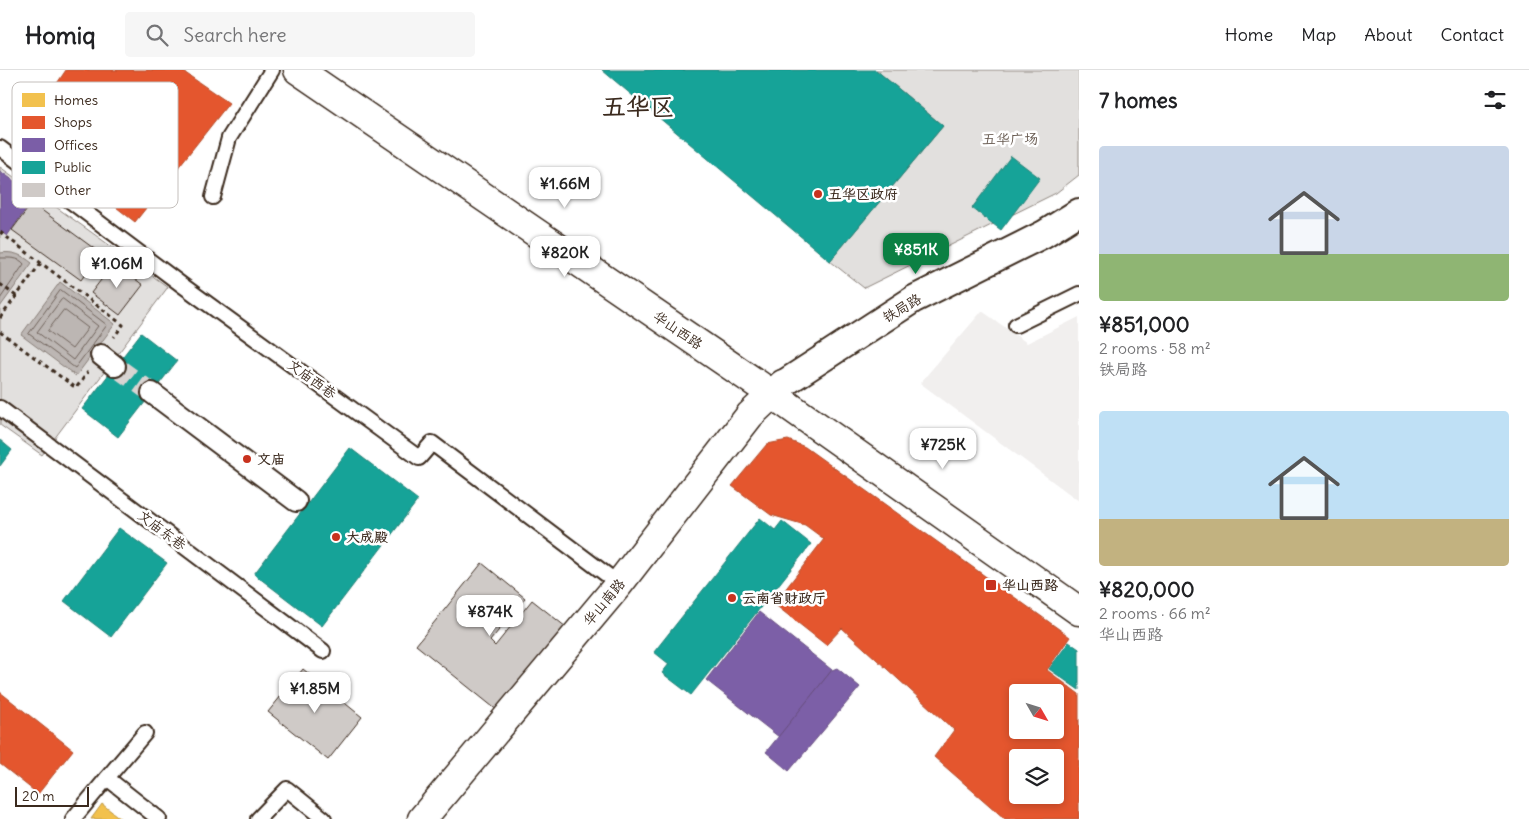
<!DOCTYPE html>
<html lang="en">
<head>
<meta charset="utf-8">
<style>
  :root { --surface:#fff; --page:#f6f6f6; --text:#202124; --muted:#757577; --line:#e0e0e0; --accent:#0b8043 }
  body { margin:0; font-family:Delius,"LXGW WenKai TC",sans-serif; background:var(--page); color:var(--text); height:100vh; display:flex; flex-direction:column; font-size:19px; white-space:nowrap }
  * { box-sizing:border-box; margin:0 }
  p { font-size:16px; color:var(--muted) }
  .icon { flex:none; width:28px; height:28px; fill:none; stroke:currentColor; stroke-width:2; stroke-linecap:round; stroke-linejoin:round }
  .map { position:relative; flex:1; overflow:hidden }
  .sheet { display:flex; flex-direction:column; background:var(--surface); width:450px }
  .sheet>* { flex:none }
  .needle { width:32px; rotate:129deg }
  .fabs { position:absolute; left:1009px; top:614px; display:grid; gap:10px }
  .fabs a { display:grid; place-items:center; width:55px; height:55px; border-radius:5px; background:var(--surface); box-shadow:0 2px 8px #0003; font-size:25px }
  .scale { position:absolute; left:15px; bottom:12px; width:74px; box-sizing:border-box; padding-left:5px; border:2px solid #3b2a1e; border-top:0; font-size:14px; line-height:18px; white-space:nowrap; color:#3b2a1e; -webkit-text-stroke:4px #fff; paint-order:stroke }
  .price { position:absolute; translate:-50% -42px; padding:0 11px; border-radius:10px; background:#fff; color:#222; font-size:16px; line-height:32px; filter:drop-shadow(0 1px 2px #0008) }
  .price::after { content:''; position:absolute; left:50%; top:30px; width:15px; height:11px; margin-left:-8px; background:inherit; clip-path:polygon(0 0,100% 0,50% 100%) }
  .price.active { background:var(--accent); color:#fff }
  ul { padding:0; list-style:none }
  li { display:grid; align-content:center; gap:10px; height:265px; padding:0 20px }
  li span { display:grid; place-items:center; height:155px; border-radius:5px; color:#555 }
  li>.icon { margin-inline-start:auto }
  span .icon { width:90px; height:90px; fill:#fffc; stroke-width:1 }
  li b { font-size:21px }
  h2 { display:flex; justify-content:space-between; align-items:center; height:60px; padding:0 20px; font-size:21px }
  header { display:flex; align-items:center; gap:30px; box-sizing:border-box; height:70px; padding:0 25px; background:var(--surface); border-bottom:1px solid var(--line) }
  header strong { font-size:24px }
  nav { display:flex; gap:28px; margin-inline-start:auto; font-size:18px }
  .search { width:350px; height:45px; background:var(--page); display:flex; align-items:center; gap:12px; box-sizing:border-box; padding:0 18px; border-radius:5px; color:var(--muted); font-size:19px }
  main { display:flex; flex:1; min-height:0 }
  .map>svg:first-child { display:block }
  .built { fill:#f1efee }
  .green { fill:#e2e0de; stroke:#8e857e }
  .water { fill:#bcb6b3; stroke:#887e77 }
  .homes { fill:#f2c14e; stroke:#bb9440 }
  .shops { fill:#e4572e; stroke:#b14a29; fill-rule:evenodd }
  .offices { fill:#7b5ea7; stroke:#684e7e }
  .public { fill:#17a398; stroke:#227f73 }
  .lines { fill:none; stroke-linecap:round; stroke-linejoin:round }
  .shore { stroke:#6f625a; stroke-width:1 }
  .building { fill:#cfcac7; stroke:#3b2a1e }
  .pedestrian-tunnel { stroke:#d8d4d2; stroke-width:20; stroke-dasharray:20 10; stroke-linecap:butt }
  .service-casing { stroke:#3b2a1e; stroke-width:18 }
  .pedestrian-casing { stroke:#3b2a1e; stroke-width:24 }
  .minor-casing { stroke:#3b2a1e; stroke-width:30 }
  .tertiary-casing { stroke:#3b2a1e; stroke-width:31 }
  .secondary-casing { stroke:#3b2a1e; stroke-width:31 }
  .path { stroke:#3b2a1e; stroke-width:3; stroke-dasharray:4 4; stroke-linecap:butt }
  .service { stroke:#fff; stroke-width:14 }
  .pedestrian { stroke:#fff; stroke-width:20 }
  .minor { stroke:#fff; stroke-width:26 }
  .tertiary { stroke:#fff; stroke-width:28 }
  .secondary { stroke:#fff; stroke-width:28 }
  .poi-dot { fill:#c8321e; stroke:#fff; stroke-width:2 }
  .labels { text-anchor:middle; stroke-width:5; stroke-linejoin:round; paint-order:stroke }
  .park-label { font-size:14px; fill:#65584e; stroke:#fff }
  .poi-label { font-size:14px; font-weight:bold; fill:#3b2a1e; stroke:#fff; text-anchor:start }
  .street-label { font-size:14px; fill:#3b2a1e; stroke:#fff }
  .town-label { font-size:24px; font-weight:bold; fill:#3b2a1e; stroke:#fff }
  .key { fill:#fff; stroke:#c4bfbc; stroke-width:1 }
  .key-label { font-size:14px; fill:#3b2a1e }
</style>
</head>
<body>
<header>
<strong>Homiq</strong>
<div class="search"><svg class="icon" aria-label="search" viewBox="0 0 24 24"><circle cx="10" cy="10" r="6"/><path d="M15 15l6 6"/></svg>Search here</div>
<nav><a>Home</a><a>Map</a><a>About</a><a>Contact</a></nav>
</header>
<main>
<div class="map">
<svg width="1079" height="749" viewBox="0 0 1079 749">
  <rect width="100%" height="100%" fill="#fff"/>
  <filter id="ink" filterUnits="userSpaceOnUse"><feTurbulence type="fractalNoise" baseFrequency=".02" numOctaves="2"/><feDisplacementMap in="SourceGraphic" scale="10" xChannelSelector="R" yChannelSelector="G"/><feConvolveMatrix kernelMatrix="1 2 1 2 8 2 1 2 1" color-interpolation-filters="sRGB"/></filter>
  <g filter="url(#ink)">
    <polygon class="built" points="982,241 1027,273 1079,247 1079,431 920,313"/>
    <g class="green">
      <polygon points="876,0 1079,0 1079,105 1056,123 864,218 830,191 943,56"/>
      <polygon points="0,97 168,217 42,385 0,355"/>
    </g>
    <g class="water">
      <path d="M0 183C13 181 22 185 32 193L0 237Z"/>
      <polygon points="60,212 115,254 76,306 21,265"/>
    </g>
    <polygon class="homes" points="102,734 121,749 91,749"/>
    <g class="shops">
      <polygon points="66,0 181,0 229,33 135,152 23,64"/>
      <path d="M788 370 805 377 1070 567 1047 600 1079 624V749H1005L934 687 954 660 842 558 826 575 774 534 824 469 805 455 771 445 732 416 767 374ZM1018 622H1055V660H1018ZM1018 688H1055V725H1018Z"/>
      <polygon points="0,622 73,680 38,724 0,694"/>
    </g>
    <g class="offices">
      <polygon points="0,101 35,126 7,166 0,161"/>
      <polygon points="759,542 832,600 779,667 706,610"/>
      <polygon points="837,598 860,617 789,701 766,682 832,600"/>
    </g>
    <g class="public">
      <polygon points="602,0 876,0 943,56 830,191"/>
      <polygon points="1011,86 1040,108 1001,160 972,138"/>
      <polygon points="141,263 177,291 118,367 82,339"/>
      <polygon points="0,370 12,380 0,396"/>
      <polygon points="350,378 418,430 322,556 254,504"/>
      <polygon points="760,448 775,460 782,451 811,474 691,625 662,603 669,594 654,582"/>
      <polygon points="119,458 167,493 111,567 64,531"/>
      <polygon points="1069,572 1079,579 1079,620 1049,599"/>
    </g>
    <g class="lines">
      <g class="shore">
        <path d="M0 188C9 188 19 187 24 194L0 229"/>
        <polygon points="61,220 107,255 75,298 29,264"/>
        <polygon points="63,229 98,256 73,290 37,262 61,230"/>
        <polygon points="64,240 88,258 72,279 48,261"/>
      </g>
    </g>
    <g class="building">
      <polygon points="32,133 100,183 81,210 12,160"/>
      <polygon points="114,193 143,215 120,245 91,223"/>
      <polygon points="482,493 525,528 490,571 495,576 532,530 566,557 498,641 416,575"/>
      <polygon points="303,599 362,647 328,690 268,642"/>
    </g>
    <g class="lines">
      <polyline class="pedestrian-tunnel" points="115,296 152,323"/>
      <defs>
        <g id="service">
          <polyline points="0,78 182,215 419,388 432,373 619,514"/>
          <polyline points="213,127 229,68 272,0"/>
          <polyline points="1016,255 1079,224"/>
          <polyline points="0,338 323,581"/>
          <polyline points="107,708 145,663"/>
          <polyline points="73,749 107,708 159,749"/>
          <polyline points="258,749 287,719 324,749"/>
        </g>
        <g id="pedestrian">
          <polyline points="101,285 115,296"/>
          <polyline points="152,323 296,431"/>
        </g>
        <polyline id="minor" points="783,314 914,229 1044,164 1079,142"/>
        <polyline id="tertiary" points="422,749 619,514 750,345 783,314"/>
        <polyline id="secondary" points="298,0 772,324 1079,541"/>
      </defs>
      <use href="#service" class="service-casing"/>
      <use href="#pedestrian" class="pedestrian-casing"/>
      <use href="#minor" class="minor-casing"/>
      <use href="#tertiary" class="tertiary-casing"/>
      <use href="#secondary" class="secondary-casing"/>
      <g class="path">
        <polyline points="0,162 123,255 114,267"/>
        <polyline points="0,214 16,226"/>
        <polyline points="0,248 41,193"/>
        <polyline points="0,262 76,318 88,302"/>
      </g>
      <use href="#service" class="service"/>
      <use href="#pedestrian" class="pedestrian"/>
      <use href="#minor" class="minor"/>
      <use href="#tertiary" class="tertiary"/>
      <use href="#secondary" class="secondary"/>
    </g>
  </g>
  <g class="poi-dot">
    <circle cx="818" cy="124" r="5"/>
    <circle cx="247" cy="389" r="5"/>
    <circle cx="336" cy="467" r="5"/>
    <rect x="985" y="509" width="12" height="12" rx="2.5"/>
    <circle cx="732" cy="528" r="5"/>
  </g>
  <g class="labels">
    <g class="park-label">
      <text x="1010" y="74">五华广场</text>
    </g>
    <g class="poi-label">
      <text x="828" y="129">五华区政府</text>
      <text x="257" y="394">文庙</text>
      <text x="346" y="472">大成殿</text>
      <text x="1002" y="520">华山西路</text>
      <text x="742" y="533">云南省财政厅</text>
    </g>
    <g class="street-label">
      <text transform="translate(902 238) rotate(-31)" y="5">铁局路</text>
      <text transform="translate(678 260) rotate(34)" y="5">华山西路</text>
      <text transform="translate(312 309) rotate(36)" y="5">文庙西巷</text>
      <text transform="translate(162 460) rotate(37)" y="5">文庙东巷</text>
      <text transform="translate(604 532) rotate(-50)" y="5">华山南路</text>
    </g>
    <g class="town-label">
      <text x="638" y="45">五华区</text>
    </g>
  </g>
  <rect x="12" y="12" width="166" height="126" rx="8" class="key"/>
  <rect x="22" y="23" width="23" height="14" fill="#f2c14e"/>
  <rect x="22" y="46" width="23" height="13" fill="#e4572e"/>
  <rect x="22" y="68" width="23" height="14" fill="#7b5ea7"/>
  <rect x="22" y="91" width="23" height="13" fill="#17a398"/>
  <rect x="22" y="113" width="23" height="14" fill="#cfcac7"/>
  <g class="key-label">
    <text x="54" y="35">Homes</text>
    <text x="54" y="57">Shops</text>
    <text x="54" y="80">Offices</text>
    <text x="54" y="102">Public</text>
    <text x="54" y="125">Other</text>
  </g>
</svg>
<div class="fabs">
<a><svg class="needle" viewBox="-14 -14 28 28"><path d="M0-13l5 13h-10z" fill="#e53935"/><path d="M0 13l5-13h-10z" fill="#757577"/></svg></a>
<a><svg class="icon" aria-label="layers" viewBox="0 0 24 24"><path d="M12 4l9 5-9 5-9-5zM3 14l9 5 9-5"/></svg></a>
</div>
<div class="scale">20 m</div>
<b class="price" style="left:565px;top:139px">¥1.66M</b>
<b class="price active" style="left:916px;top:205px">¥851K</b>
<b class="price" style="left:565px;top:208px">¥820K</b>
<b class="price" style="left:117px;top:219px">¥1.06M</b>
<b class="price" style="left:943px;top:400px">¥725K</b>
<b class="price" style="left:490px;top:567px">¥874K</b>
<b class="price" style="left:315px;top:644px">¥1.85M</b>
</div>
<section class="sheet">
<h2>7 homes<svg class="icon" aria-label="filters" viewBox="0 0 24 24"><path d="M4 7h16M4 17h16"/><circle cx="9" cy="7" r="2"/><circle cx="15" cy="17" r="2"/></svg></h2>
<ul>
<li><span style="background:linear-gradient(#c9d6e8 70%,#8fb573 0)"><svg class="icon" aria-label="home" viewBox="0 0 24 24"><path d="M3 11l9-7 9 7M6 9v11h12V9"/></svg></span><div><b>¥851,000</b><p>2 rooms · 58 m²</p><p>铁局路</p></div></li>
<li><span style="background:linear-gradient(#bfe0f5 70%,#c2b280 0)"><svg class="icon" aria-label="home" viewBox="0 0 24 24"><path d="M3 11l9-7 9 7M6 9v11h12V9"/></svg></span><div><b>¥820,000</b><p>2 rooms · 66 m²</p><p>华山西路</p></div></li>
</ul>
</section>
</main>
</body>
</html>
